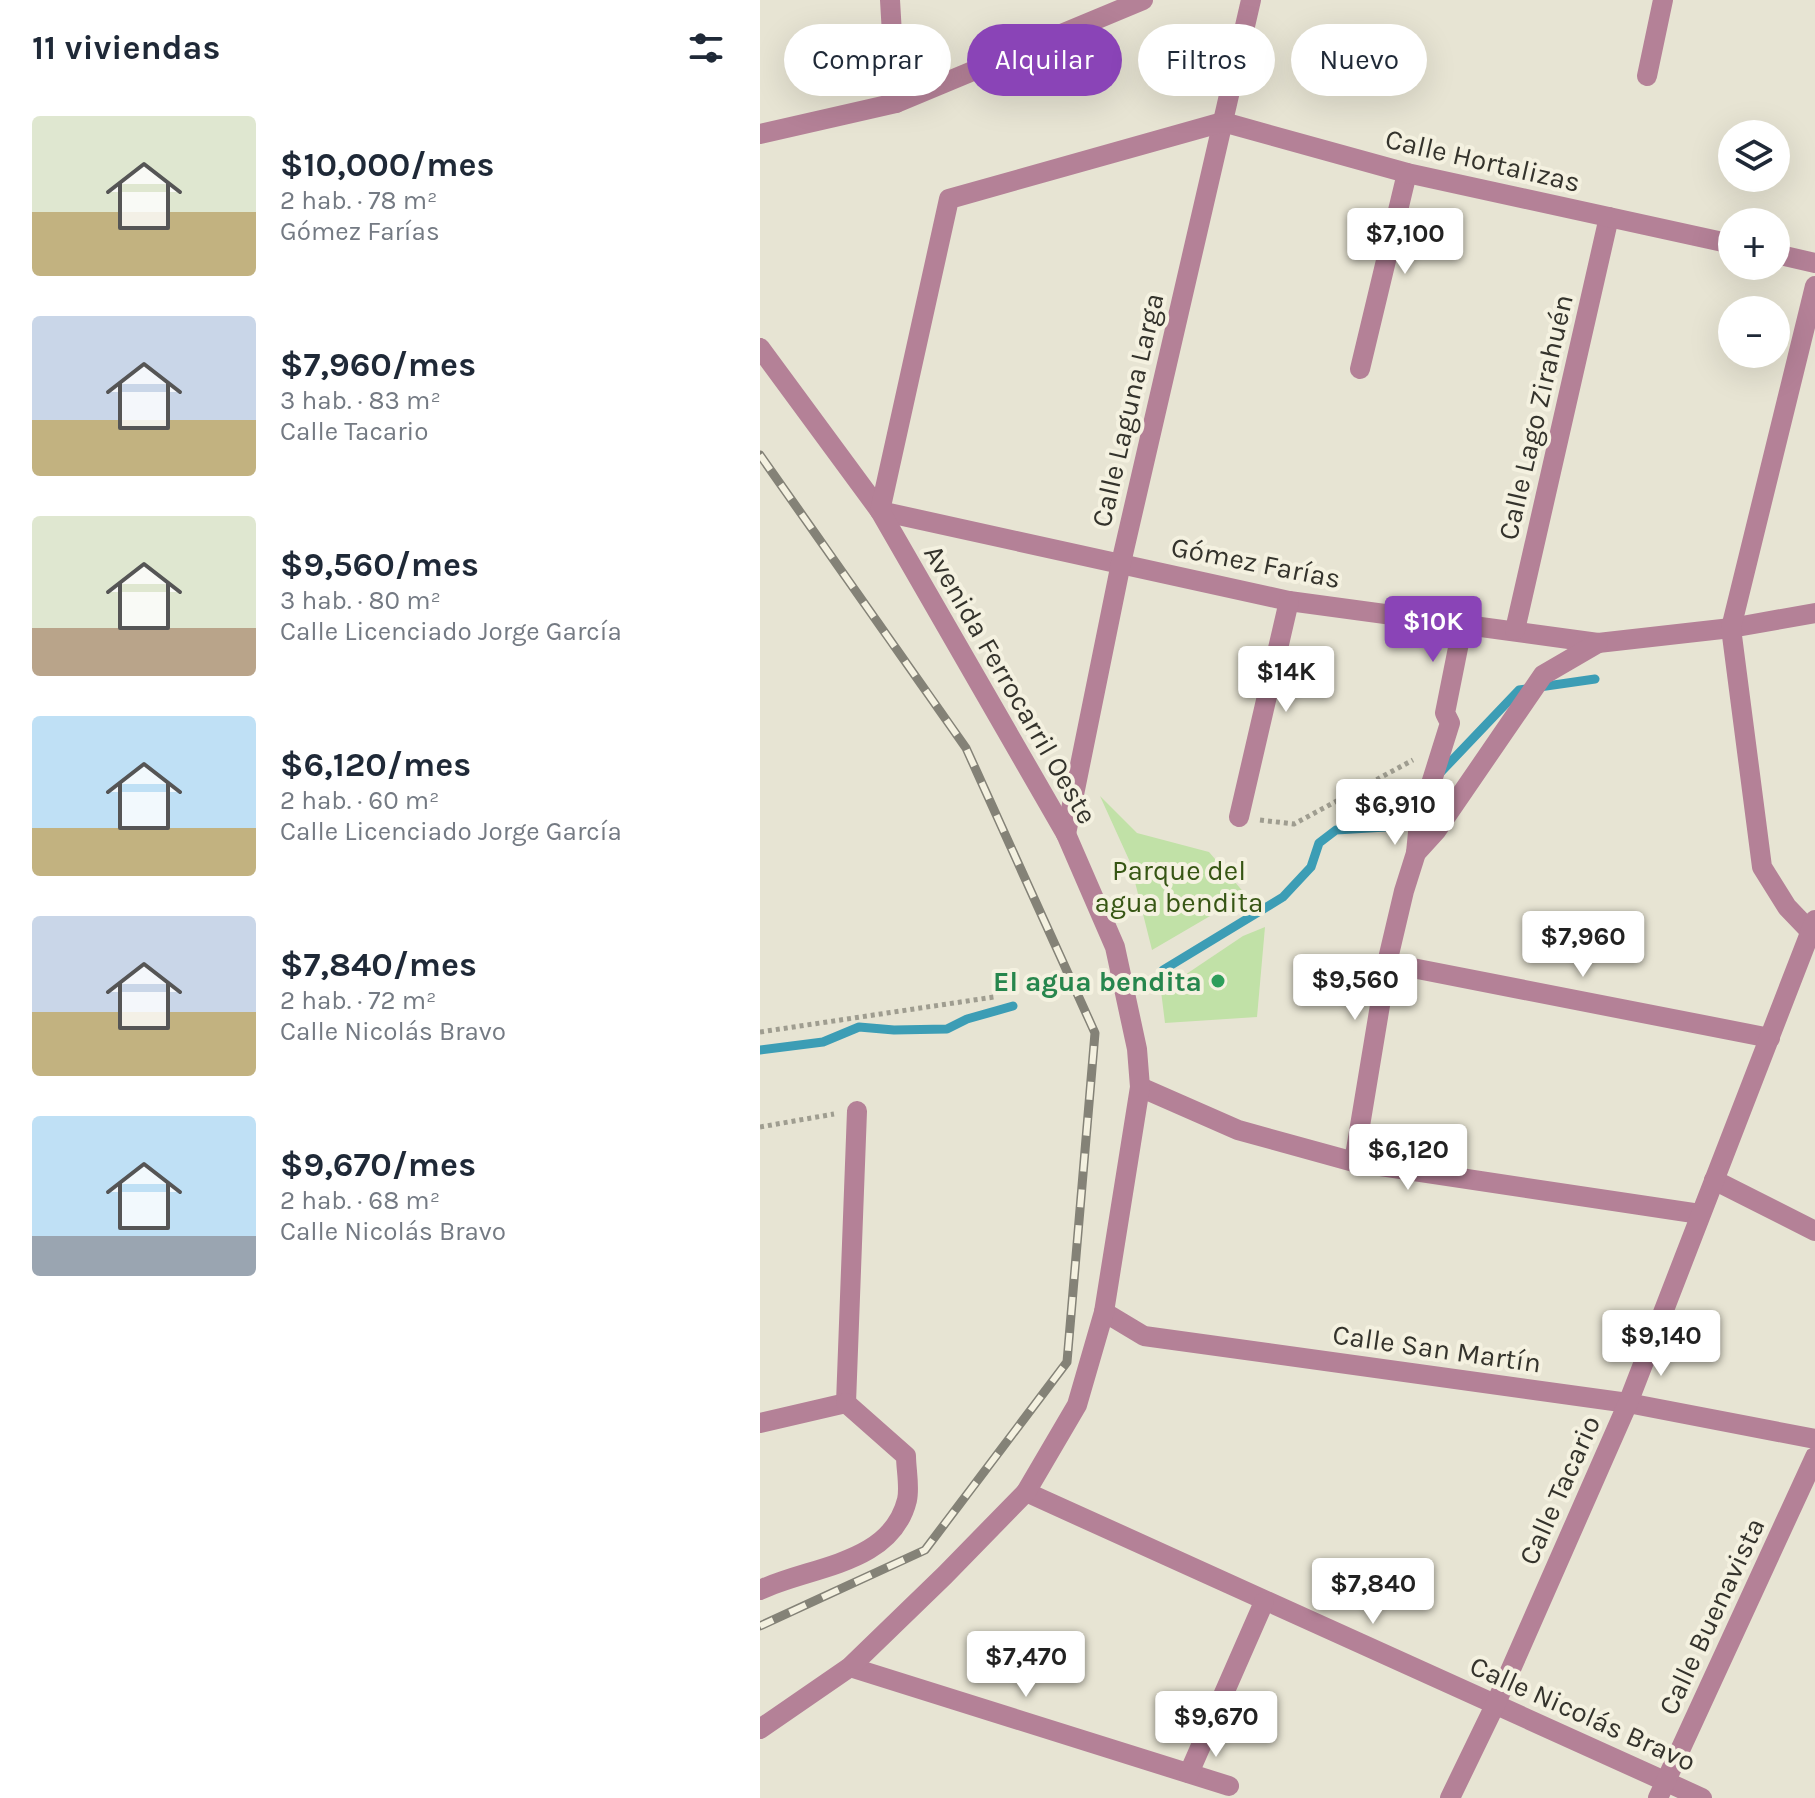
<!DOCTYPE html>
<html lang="es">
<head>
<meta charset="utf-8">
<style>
  :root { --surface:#fff; --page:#f2f2f3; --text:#1f2937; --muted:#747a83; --accent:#8a44b7 }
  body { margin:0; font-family:Karla,sans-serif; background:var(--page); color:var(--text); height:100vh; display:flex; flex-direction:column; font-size:30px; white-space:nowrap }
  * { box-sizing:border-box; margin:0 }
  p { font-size:26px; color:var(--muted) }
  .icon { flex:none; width:44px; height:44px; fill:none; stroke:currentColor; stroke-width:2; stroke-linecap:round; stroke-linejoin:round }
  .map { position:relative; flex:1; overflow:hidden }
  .side { display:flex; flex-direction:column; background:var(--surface); width:760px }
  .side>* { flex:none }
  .guide { position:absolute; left:24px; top:24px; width:760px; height:72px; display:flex; gap:16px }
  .buttons { position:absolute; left:958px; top:120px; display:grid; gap:16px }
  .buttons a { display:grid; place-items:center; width:72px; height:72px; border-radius:50%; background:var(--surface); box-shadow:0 8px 32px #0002; font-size:40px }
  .price { position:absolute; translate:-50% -68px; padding:0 18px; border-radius:8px; background:#fff; color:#222; font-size:26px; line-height:52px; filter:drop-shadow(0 2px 4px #0008) }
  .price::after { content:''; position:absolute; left:50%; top:48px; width:24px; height:18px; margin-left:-12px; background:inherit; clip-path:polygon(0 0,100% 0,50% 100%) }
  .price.on { background:var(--accent); color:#fff }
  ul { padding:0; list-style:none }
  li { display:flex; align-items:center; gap:24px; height:200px; padding:0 32px }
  li span { display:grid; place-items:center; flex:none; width:224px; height:160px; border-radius:8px; color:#555 }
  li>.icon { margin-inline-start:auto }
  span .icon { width:96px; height:96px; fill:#fffc; stroke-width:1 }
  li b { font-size:34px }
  h2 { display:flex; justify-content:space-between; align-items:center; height:96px; padding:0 32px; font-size:34px }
  .tag { padding:0 28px; border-radius:36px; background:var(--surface); box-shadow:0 8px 32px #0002; font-size:28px; line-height:72px }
  .tag.on { background:var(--accent); color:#fff }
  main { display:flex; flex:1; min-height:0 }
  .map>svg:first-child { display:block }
  .green { fill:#c1e1a7 }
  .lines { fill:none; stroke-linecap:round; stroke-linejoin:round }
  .stream { stroke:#3c9db5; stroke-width:9 }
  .path { stroke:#9f9d90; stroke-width:5; stroke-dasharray:4 4; stroke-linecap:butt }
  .minor { stroke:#b48197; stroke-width:20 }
  .rail-casing { stroke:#848277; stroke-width:9 }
  .rail { stroke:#f4f1e0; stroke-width:6; stroke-dasharray:18; stroke-linecap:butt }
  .leisure-dot { fill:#2e9e5b; stroke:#f4f1e0; stroke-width:3 }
  .labels { text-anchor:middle; stroke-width:8; stroke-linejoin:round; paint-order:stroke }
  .street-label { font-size:28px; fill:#34332c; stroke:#f4f1e0 }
  .park-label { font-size:28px; fill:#375614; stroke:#f4f1e0 }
  .leisure-label { font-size:28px; font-weight:bold; fill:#27864d; stroke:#f4f1e0; text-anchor:end }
</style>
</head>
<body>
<main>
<section class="side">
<h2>11 viviendas<svg class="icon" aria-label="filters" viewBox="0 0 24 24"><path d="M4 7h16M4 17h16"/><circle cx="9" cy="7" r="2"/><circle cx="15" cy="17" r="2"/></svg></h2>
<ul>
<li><span style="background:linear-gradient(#dfe7d0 60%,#c2b280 0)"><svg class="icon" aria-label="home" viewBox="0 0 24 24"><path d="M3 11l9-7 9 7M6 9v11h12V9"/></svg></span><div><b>$10,000/mes</b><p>2 hab. · 78 m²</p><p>Gómez Farías</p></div></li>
<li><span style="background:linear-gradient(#c9d6e8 65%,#c2b280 0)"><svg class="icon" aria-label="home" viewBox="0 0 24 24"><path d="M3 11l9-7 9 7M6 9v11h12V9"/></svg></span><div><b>$7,960/mes</b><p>3 hab. · 83 m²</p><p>Calle Tacario</p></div></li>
<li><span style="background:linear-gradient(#dfe7d0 70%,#b9a48a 0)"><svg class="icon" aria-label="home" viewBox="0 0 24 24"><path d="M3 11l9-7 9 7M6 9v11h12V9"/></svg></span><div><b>$9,560/mes</b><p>3 hab. · 80 m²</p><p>Calle Licenciado Jorge García</p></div></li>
<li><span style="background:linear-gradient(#bfe0f5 70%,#c2b280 0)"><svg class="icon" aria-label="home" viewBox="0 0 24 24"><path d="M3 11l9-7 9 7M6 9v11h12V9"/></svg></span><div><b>$6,120/mes</b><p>2 hab. · 60 m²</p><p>Calle Licenciado Jorge García</p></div></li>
<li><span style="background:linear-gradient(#c9d6e8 60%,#c2b280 0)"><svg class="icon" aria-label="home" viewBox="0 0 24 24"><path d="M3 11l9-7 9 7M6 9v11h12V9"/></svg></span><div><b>$7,840/mes</b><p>2 hab. · 72 m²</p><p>Calle Nicolás Bravo</p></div></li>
<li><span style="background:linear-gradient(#bfe0f5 75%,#9aa5b1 0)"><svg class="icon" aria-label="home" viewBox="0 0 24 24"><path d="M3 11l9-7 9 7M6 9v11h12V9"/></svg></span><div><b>$9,670/mes</b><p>2 hab. · 68 m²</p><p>Calle Nicolás Bravo</p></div></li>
</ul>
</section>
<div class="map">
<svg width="1055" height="1798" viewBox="0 0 1055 1798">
  <rect width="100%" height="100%" fill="#e7e4d3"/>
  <g class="green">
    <polygon points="340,796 377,833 449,852 486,895 392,950 370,862"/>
    <polygon points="505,927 497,1017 405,1023 401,991 483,936"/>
  </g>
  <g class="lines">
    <g class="stream">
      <polyline points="679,774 759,690 835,679"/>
      <polyline points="403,970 523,897 551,867 559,843 576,830 626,827 663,790"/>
      <polyline points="0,1050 63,1042 99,1027 134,1030 187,1029 207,1019 253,1006"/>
    </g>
    <g class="path">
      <polyline points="500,820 534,824 653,760"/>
      <polyline points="0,1032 234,997"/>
      <polyline points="0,1127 74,1114"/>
    </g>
    <g class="minor">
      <polyline points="130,0 136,103"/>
      <polyline points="887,76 903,0"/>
      <polyline points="0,134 136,103 383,0"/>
      <polyline points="1016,254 1055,263"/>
      <polyline points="0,348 120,511 529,601 838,643 971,628 1055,613"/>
      <polyline points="600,369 647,173"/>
      <polyline points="755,630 849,217"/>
      <polyline points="479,817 529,601"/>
      <polyline points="306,834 361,563 491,0"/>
      <polyline points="656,853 659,822 690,723 685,713 703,623"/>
      <polyline points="1050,931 1027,907 1002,867 971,628 1055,286"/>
      <polyline points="627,963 1010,1038"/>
      <polyline points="380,1087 478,1130 594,1162 940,1214"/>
      <polyline points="594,1162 627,963 644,891 656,853 676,831 783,675 838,643"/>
      <polyline points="954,1180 1055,1231"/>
      <polyline points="344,1312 384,1336 868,1403 1055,1439"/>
      <polyline points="86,1403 97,1111"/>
      <polyline points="0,1423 86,1403"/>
      <polyline points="266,1492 942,1798"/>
      <path d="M0 1590C50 1566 131 1565 147 1500 150 1487 146 1469 146 1456L86 1403"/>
      <polyline points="90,1667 469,1786"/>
      <polyline points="0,1729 90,1667 185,1575 266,1492 317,1405 344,1312 380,1087 377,1049 355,947 306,834 120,511 189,199 463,122 647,173 972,244"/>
      <polyline points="429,1773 504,1602"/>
      <polyline points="690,1798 736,1703 868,1403 1055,920"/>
      <polyline points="898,1798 1055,1457"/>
    </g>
    <defs>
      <polyline id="rail" points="0,455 206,748 335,1033 307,1362 165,1550 0,1626"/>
    </defs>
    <use href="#rail" class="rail-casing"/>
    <use href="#rail" class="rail"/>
  </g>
  <circle class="leisure-dot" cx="458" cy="981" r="8"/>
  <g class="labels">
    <g class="street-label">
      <text transform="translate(723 160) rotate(13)" y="10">Calle Hortalizas</text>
      <text transform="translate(367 410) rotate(-77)" y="10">Calle Laguna Larga</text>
      <text transform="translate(775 417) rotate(-77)" y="10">Calle Lago Zirahuén</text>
      <text transform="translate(496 562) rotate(11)" y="10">Gómez Farías</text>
      <text transform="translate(251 684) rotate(60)" y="10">Avenida Ferrocarril Oeste</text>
      <text transform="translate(677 1348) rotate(8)" y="10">Calle San Martín</text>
      <text transform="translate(799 1490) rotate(-66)" y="10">Calle Tacario</text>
      <text transform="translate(951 1616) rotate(-65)" y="10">Calle Buenavista</text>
      <text transform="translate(823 1713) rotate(24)" y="10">Calle Nicolás Bravo</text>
    </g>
    <g class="park-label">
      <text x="419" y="880">Parque del<tspan x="419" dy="32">agua bendita</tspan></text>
    </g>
    <g class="leisure-label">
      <text x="442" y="991">El agua bendita</text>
    </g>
  </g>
</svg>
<div class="buttons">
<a><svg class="icon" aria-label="layers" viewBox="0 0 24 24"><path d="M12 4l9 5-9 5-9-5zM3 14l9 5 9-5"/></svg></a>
<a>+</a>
<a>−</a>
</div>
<b class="price" style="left:645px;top:276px">$7,100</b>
<b class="price on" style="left:673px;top:664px">$10K</b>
<b class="price" style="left:526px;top:714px">$14K</b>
<b class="price" style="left:635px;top:847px">$6,910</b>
<b class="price" style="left:823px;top:979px">$7,960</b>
<b class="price" style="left:595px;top:1022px">$9,560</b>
<b class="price" style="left:648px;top:1192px">$6,120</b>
<b class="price" style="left:901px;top:1378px">$9,140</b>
<b class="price" style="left:613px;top:1626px">$7,840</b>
<b class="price" style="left:266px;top:1699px">$7,470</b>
<b class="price" style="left:456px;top:1759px">$9,670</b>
<div class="guide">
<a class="tag">Comprar</a>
<a class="tag on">Alquilar</a>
<a class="tag">Filtros</a>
<a class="tag">Nuevo</a>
</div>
</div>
</main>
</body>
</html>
